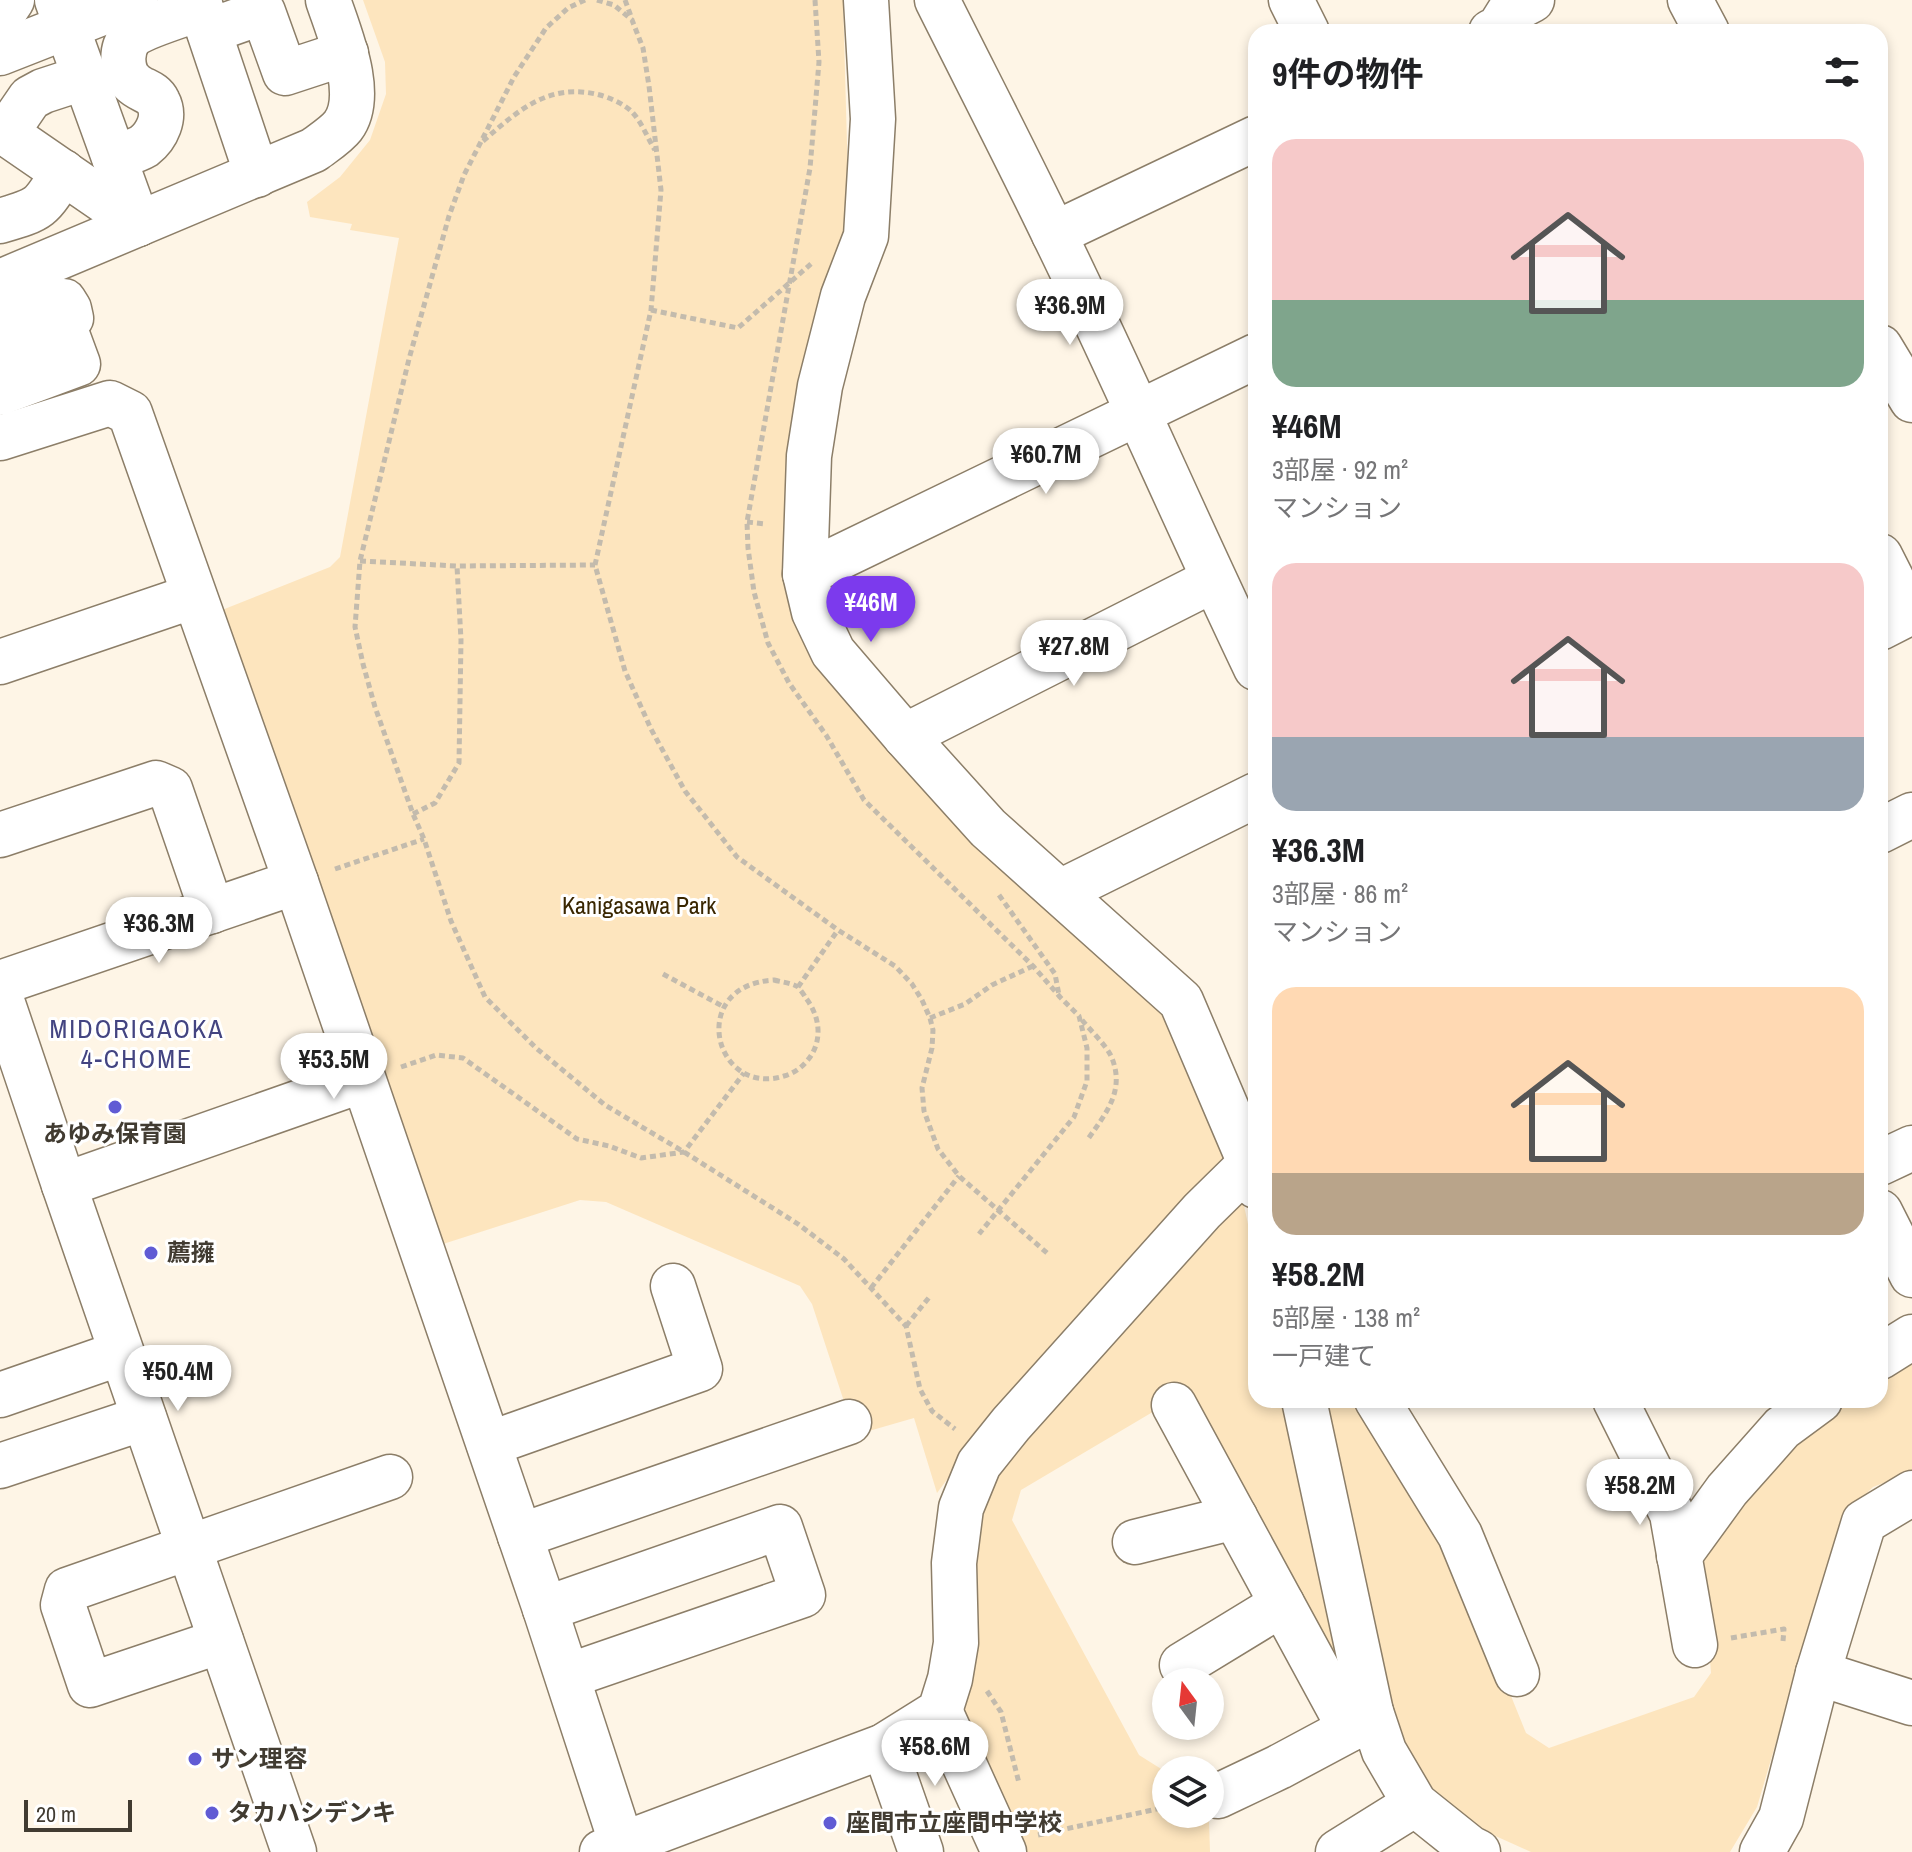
<!DOCTYPE html>
<html lang="ja">
<head>
<meta charset="utf-8">
<style>
  :root { --surface:#fff; --page:#f6f6f6; --text:#202124; --muted:#757577; --accent:#7c3aed }
  body { margin:0; font-family:"Archivo Narrow","Noto Sans JP",sans-serif; background:var(--page); color:var(--text); height:100vh; display:flex; flex-direction:column; font-size:30px; white-space:nowrap }
  * { box-sizing:border-box; margin:0 }
  p { font-size:26px; color:var(--muted) }
  .icon { flex:none; width:44px; height:44px; fill:none; stroke:currentColor; stroke-width:2; stroke-linecap:round; stroke-linejoin:round }
  .map { position:relative; flex:1; overflow:hidden }
  .side { position:absolute; left:1248px; top:24px; width:640px; height:1384px; display:flex; flex-direction:column; background:var(--surface); border-radius:24px; box-shadow:0 4px 12px #0003 }
  .side>* { flex:none }
  .needle { width:52px; rotate:345deg }
  .controls { position:absolute; left:1152px; top:1668px; display:grid; gap:16px }
  .controls a { display:grid; place-items:center; width:72px; height:72px; border-radius:50%; background:var(--surface); box-shadow:0 4px 12px #0003; font-size:40px }
  .scale { position:absolute; left:24px; bottom:20px; width:108px; box-sizing:border-box; padding-left:8px; border:4px solid #413b31; border-top:0; font-size:22px; line-height:28px; white-space:nowrap; color:#413b31; -webkit-text-stroke:6px #fff; paint-order:stroke }
  .price { position:absolute; translate:-50% -68px; padding:0 18px; border-radius:28px; background:#fff; color:#222; font-size:26px; line-height:52px; filter:drop-shadow(0 2px 4px #0008) }
  .price::after { content:''; position:absolute; left:50%; top:48px; width:24px; height:18px; margin-left:-12px; background:inherit; clip-path:polygon(0 0,100% 0,50% 100%) }
  .price.current { background:var(--accent); color:#fff }
  ul { padding:0; list-style:none }
  li { display:grid; align-content:center; gap:16px; height:424px; padding:0 24px }
  li span { display:grid; place-items:center; height:248px; border-radius:24px; color:#555 }
  li>.icon { margin-inline-start:auto }
  span .icon { width:144px; height:144px; fill:#fffc; stroke-width:1 }
  li b { font-size:34px }
  h2 { display:flex; justify-content:space-between; align-items:center; height:96px; padding:0 24px; font-size:34px }
  .map>svg:first-child { display:block }
  .green { fill:#fde5be }
  .lines { fill:none; stroke-linecap:round; stroke-linejoin:round }
  .minor-casing { stroke:#8c7e68; stroke-width:47 }
  .path { stroke:#c3bbad; stroke-width:5; stroke-dasharray:6 4; stroke-linecap:butt }
  .minor { stroke:#fff; stroke-width:44 }
  .poi-dot { fill:#605bd4; stroke:#fff; stroke-width:3 }
  .labels { text-anchor:middle; stroke-width:6; stroke-linejoin:round; paint-order:stroke }
  .park-label { font-size:24px; fill:#392600; stroke:#fff }
  .poi-label { font-size:24px; font-weight:bold; fill:#413b31; stroke:#fff; text-anchor:start }
  .neighbourhood-label { font-size:26px; letter-spacing:2px; fill:#434481; stroke:#fff }
</style>
</head>
<body>
<div class="map">
<svg width="1912" height="1852" viewBox="0 0 1912 1852">
  <rect width="100%" height="100%" fill="#fef5e6"/>
  <g class="green">
    <polygon points="363,0 843,0 849,216 799,618 1165,1015 1226,1157 980,1435 937,1493 914,1418 855,1435 812,1304 800,1286 606,1202 580,1200 440,1245 222,610 330,567 340,557 399,238 350,230 352,224 310,217 307,202 340,177 370,140 386,94 385,62"/>
    <polygon points="1243,1201 1256,1261 1256,1400 1287,1400 1350,1683 1173,1400 1021,1490 1012,1520 1139,1755 1166,1772 1166,1814 1204,1814 1209,1820 1210,1852 1022,1852 963,1721 977,1638 974,1530 999,1468"/>
    <polygon points="1912,1350 1912,1472 1873,1487 1842,1518 1757,1807 1730,1852 1531,1852 1480,1829 1430,1792 1398,1740 1315,1400 1361,1400 1449,1543 1526,1733 1549,1748 1694,1697 1711,1673 1701,1545 1769,1452 1843,1400 1880,1400 1880,1373"/>
  </g>
  <g class="lines">
    <defs>
      <g id="minor">
        <polyline points="57,0 138,224"/>
        <polyline points="866,0 873,119 866,236 843,296 820,386 809,456 805,574 814,612 833,652 905,736 988,828 1181,1001 1250,1163 1256,1186"/>
        <path d="M937 0C976 78 1016 155 1054 234 1124 377 1187 524 1256 668"/>
        <polyline points="1291,0 1307,32"/>
        <polyline points="1690,0 1707,32"/>
        <polyline points="199,2 257,175"/>
        <polyline points="0,18 12,0"/>
        <polyline points="209,31 263,12 285,73 346,53"/>
        <polyline points="1491,32 1499,28 1509,12 1532,0"/>
        <polyline points="0,53 135,0"/>
        <polyline points="0,129 138,224"/>
        <polyline points="6,133 30,98 43,91 86,77"/>
        <path d="M114 157C123 154 136 151 144 146 157 136 166 117 158 102 153 91 141 91 133 83 121 73 120 49 131 37 141 27 186 14 201 8"/>
        <path d="M0 221C41 209 41 209 63 172"/>
        <polyline points="1054,234 1256,138"/>
        <path d="M0 282 314 150C323 143 336 135 343 126 366 95 339 33 328 0"/>
        <polyline points="0,324 55,301 64,301 69,309 71,318 64,326 0,353"/>
        <polyline points="1880,347 1912,400"/>
        <polyline points="0,393 78,364 64,326"/>
        <polyline points="0,438 110,403 130,413 296,882 545,1609 622,1845"/>
        <polyline points="1880,556 1909,613 1880,628"/>
        <polyline points="805,574 1256,356"/>
        <polyline points="0,662 194,596"/>
        <polyline points="905,736 1213,580"/>
        <polyline points="1880,831 1912,815"/>
        <polyline points="0,835 156,783 170,789 212,911"/>
        <polyline points="1060,892 1256,795"/>
        <polyline points="0,983 296,882"/>
        <polyline points="0,995 64,1185 294,1852"/>
        <polyline points="1880,1163 1912,1148"/>
        <polyline points="64,1185 363,1080"/>
        <polyline points="1880,1212 1912,1275"/>
        <polyline points="1880,1357 1912,1337"/>
        <polyline points="0,1395 121,1353"/>
        <polyline points="1304,1400 1371,1712 1384,1751 1415,1804 1470,1848 1478,1852"/>
        <polyline points="1377,1400 1460,1535 1517,1674"/>
        <polyline points="1615,1400 1672,1514 1695,1645"/>
        <polyline points="1174,1405 1350,1729 1371,1712"/>
        <polyline points="489,1444 700,1369 673,1286"/>
        <polyline points="0,1466 144,1418"/>
        <polyline points="520,1536 849,1422"/>
        <polyline points="1135,1542 1235,1517"/>
        <polyline points="1679,1556 1727,1490 1782,1428 1820,1400"/>
        <polyline points="545,1609 780,1527 803,1595 568,1676"/>
        <polyline points="221,1641 90,1685 63,1605 67,1590 390,1477"/>
        <polyline points="1182,1665 1282,1604"/>
        <polyline points="1818,1673 1912,1703"/>
        <polyline points="940,1711 1004,1852"/>
        <polyline points="884,1746 921,1852"/>
        <polyline points="1218,1796 1279,1767 1350,1729"/>
        <polyline points="602,1852 884,1746 940,1711 950,1679 956,1643 954,1563 961,1508 979,1464 1011,1424 1202,1211 1256,1158"/>
        <polyline points="1338,1852 1415,1804"/>
        <polyline points="1762,1852 1781,1818 1818,1673 1864,1522 1912,1493"/>
      </g>
    </defs>
    <use href="#minor" class="minor-casing"/>
    <g class="path">
      <polyline points="585,0 568,8 546,28 514,77 464,175 449,216 409,359 360,561 355,627 363,664 375,707 413,814 424,839 451,921 485,997 536,1048 605,1105 684,1152 798,1224 844,1259 906,1326 920,1389 932,1411 955,1429"/>
      <polyline points="597,0 614,5 632,20 643,48 649,86 661,190 651,310 595,565 625,671 651,729 685,791 737,857 838,930 895,966 912,984 922,1000 930,1018 933,1030 932,1048 922,1088 924,1111 938,1149 959,1176 1047,1253"/>
      <polyline points="625,0 632,19"/>
      <polyline points="815,0 819,62 810,168 747,522 748,548 754,592 768,643 789,683 826,735 864,800 1033,966 1060,997 1079,1016 1087,1048 1087,1081 1074,1117 979,1234"/>
      <path d="M483 141C519 110 549 82 600 95 610 98 625 104 633 113 642 123 648 139 655 150"/>
      <polyline points="651,310 738,328 812,263"/>
      <polyline points="747,522 766,524"/>
      <polyline points="360,561 457,566 595,565"/>
      <polyline points="413,814 435,803 459,763 461,640 457,566"/>
      <polyline points="335,869 424,839"/>
      <polyline points="999,895 1055,974 1059,995"/>
      <polyline points="663,974 724,1007"/>
      <path d="M774 980C781 982 792 983 798 987 799 988 805 996 805 997 818 1013 823 1035 812 1054 806 1064 796 1073 784 1076 714 1098 686 985 774 980Z"/>
      <polyline points="798,987 838,930"/>
      <polyline points="930,1018 965,1004 992,985 1033,966"/>
      <path d="M1082 1020C1091 1031 1105 1044 1111 1056 1126 1090 1106 1113 1088 1139"/>
      <polyline points="401,1067 436,1055 463,1058 577,1139 609,1146 641,1158 684,1152 744,1073"/>
      <polyline points="871,1288 959,1176"/>
      <polyline points="906,1326 931,1295"/>
      <polyline points="1731,1638 1784,1629 1783,1641"/>
      <polyline points="987,1691 1001,1712 1019,1783"/>
      <polyline points="1038,1835 1166,1807"/>
    </g>
    <use href="#minor" class="minor"/>
  </g>
  <g class="poi-dot">
    <circle cx="115" cy="1107" r="8"/>
    <circle cx="151" cy="1253" r="8"/>
    <circle cx="195" cy="1759" r="8"/>
    <circle cx="212" cy="1813" r="8"/>
    <circle cx="830" cy="1823" r="8"/>
  </g>
  <g class="labels">
    <g class="park-label">
      <text x="639" y="914">Kanigasawa Park</text>
    </g>
    <g class="poi-label">
      <text x="115" y="1142" text-anchor="middle">あゆみ保育園</text>
      <text x="167" y="1261">薦擁</text>
      <text x="211" y="1767">サン理容</text>
      <text x="228" y="1821">タカハシデンキ</text>
      <text x="846" y="1831">座間市立座間中学校</text>
    </g>
    <g class="neighbourhood-label">
      <text x="137" y="1038">MIDORIGAOKA<tspan x="137" dy="30">4-CHOME</tspan></text>
    </g>
  </g>
</svg>
<div class="controls">
<a><svg class="needle" viewBox="-14 -14 28 28"><path d="M0-13l5 13h-10z" fill="#e53935"/><path d="M0 13l5-13h-10z" fill="#757577"/></svg></a>
<a><svg class="icon" aria-label="layers" viewBox="0 0 24 24"><path d="M12 4l9 5-9 5-9-5zM3 14l9 5 9-5"/></svg></a>
</div>
<div class="scale">20 m</div>
<b class="price" style="left:1070px;top:347px">¥36.9M</b>
<b class="price" style="left:1046px;top:496px">¥60.7M</b>
<b class="price current" style="left:871px;top:644px">¥46M</b>
<b class="price" style="left:1074px;top:688px">¥27.8M</b>
<b class="price" style="left:159px;top:965px">¥36.3M</b>
<b class="price" style="left:334px;top:1101px">¥53.5M</b>
<b class="price" style="left:178px;top:1413px">¥50.4M</b>
<b class="price" style="left:1640px;top:1527px">¥58.2M</b>
<b class="price" style="left:935px;top:1788px">¥58.6M</b>
<section class="side">
<h2>9件の物件<svg class="icon" aria-label="filters" viewBox="0 0 24 24"><path d="M4 7h16M4 17h16"/><circle cx="9" cy="7" r="2"/><circle cx="15" cy="17" r="2"/></svg></h2>
<ul>
<li><span style="background:linear-gradient(#f6c9c9 65%,#7fa58c 0)"><svg class="icon" aria-label="home" viewBox="0 0 24 24"><path d="M3 11l9-7 9 7M6 9v11h12V9"/></svg></span><div><b>¥46M</b><p>3部屋 · 92 m²</p><p>マンション</p></div></li>
<li><span style="background:linear-gradient(#f6c9c9 70%,#9aa5b1 0)"><svg class="icon" aria-label="home" viewBox="0 0 24 24"><path d="M3 11l9-7 9 7M6 9v11h12V9"/></svg></span><div><b>¥36.3M</b><p>3部屋 · 86 m²</p><p>マンション</p></div></li>
<li><span style="background:linear-gradient(#ffd9b3 75%,#b9a48a 0)"><svg class="icon" aria-label="home" viewBox="0 0 24 24"><path d="M3 11l9-7 9 7M6 9v11h12V9"/></svg></span><div><b>¥58.2M</b><p>5部屋 · 138 m²</p><p>一戸建て</p></div></li>
</ul>
</section>
</div>
</body>
</html>
